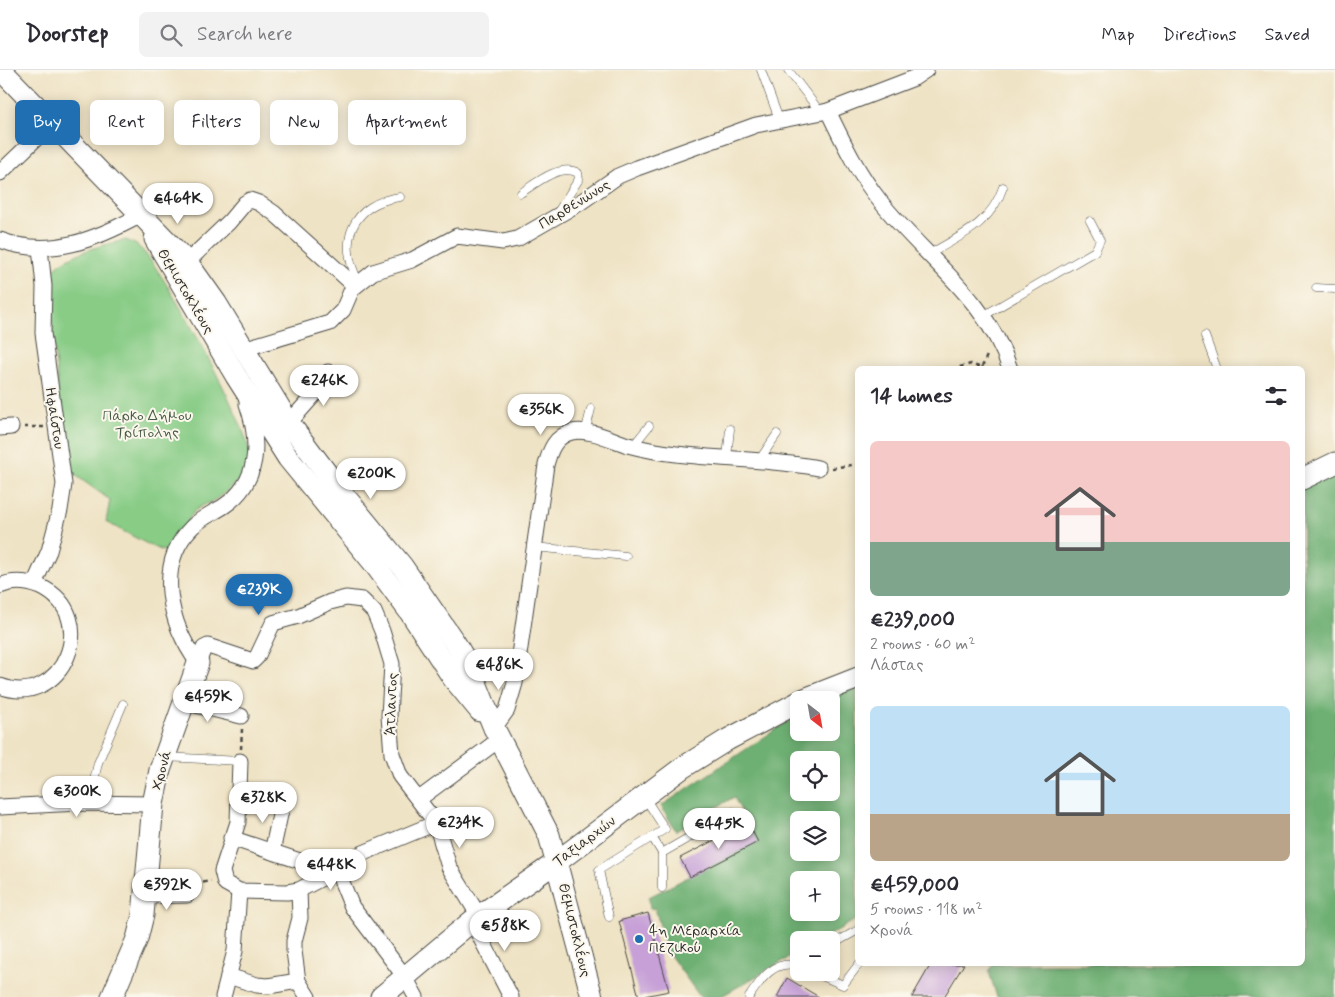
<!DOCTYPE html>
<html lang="en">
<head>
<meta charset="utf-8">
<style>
  :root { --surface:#fff; --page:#f2f2f3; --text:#2b2b33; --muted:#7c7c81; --line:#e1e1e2; --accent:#1f6fb2 }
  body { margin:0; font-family:Mynerve,sans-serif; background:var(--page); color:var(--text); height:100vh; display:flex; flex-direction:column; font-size:19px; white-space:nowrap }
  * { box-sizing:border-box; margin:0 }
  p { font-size:16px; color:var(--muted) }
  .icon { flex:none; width:28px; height:28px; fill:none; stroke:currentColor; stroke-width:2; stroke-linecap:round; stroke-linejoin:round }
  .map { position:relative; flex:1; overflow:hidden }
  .details { position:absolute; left:855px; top:296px; width:450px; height:600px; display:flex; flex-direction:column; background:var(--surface); border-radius:8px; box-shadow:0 2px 12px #0003 }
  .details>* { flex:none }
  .top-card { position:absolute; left:15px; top:30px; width:475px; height:45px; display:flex; gap:10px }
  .needle { width:32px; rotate:149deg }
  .fabs { position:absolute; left:790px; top:621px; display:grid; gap:10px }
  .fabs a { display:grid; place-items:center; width:50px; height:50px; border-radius:8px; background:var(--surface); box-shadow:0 2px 12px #0003; font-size:25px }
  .price { position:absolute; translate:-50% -42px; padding:0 11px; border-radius:18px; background:#fff; color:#222; font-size:16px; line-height:32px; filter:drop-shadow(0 1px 2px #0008) }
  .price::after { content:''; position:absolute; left:50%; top:30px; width:15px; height:11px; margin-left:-8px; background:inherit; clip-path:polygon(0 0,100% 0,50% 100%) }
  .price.current { background:var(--accent); color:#fff }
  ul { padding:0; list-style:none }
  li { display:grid; align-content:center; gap:10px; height:265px; padding:0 15px }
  li span { display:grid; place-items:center; height:155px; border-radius:8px; color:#555 }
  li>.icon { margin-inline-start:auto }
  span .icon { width:90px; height:90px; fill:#fffc; stroke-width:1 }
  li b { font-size:21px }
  h2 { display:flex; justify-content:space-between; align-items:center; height:60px; padding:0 15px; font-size:21px }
  .chip { padding:0 18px; border-radius:8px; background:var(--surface); box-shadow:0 2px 12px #0003; font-size:18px; line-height:45px }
  .chip.current { background:var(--accent); color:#fff }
  header { display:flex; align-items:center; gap:30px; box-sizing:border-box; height:70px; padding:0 25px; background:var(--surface); border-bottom:1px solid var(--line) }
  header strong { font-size:24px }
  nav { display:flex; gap:28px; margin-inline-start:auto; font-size:18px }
  .search { width:350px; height:45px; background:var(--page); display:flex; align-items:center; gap:12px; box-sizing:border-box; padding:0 18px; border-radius:8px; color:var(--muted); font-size:19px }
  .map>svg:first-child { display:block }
  .green { fill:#88cc86; stroke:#5a7c58 }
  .forest { fill:#6eb073; stroke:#4c6e4f; fill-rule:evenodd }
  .building { fill:#c6a0d7 }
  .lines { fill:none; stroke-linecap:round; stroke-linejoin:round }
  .lane-casing { stroke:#484742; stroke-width:9 }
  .street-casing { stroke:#484742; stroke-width:17 }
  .secondary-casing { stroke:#484742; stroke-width:23 }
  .path { stroke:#484742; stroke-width:2.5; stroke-dasharray:4 4; stroke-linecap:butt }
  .lane { stroke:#fff; stroke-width:8 }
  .street { stroke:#fff; stroke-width:15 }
  .secondary { stroke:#fff; stroke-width:21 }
  .poi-dot { fill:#1f6fb2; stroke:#fbf7ec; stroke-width:2 }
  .labels { text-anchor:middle; stroke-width:4; stroke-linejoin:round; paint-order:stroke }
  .street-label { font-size:15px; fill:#2b2b2b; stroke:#fbf7ec }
  .park-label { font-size:15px; fill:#475b46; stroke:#fbf7ec }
  .poi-label { font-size:15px; fill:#2b2b2b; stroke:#fbf7ec; text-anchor:start }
</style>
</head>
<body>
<header>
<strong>Doorstep</strong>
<div class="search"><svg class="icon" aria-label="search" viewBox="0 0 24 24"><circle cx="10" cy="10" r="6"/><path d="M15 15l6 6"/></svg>Search here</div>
<nav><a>Map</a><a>Directions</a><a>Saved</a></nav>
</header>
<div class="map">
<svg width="1335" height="927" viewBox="0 0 1335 927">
  <rect width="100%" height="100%" fill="#fbf7ec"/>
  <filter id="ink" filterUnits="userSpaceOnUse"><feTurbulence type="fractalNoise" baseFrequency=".02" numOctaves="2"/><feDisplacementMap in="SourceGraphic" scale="10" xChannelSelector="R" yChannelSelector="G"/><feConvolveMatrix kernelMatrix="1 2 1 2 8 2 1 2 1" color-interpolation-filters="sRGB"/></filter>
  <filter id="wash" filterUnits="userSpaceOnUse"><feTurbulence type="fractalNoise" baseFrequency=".0096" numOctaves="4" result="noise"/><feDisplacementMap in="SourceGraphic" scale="20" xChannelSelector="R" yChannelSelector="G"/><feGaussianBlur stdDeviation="1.12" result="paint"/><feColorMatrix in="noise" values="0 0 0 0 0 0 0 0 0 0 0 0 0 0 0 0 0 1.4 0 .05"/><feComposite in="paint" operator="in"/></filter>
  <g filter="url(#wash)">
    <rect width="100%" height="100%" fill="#efe3c5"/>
    <path class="green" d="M126 170C131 172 136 174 140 178 161 195 254 365 250 388 247 407 229 421 214 430 208 434 199 436 194 442 184 454 179 473 167 482L153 477 106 452 110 430 71 402 60 341 50 231 53 200C67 184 105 174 126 170Z"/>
    <g class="forest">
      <polygon points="1335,403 1335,927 997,927 989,902 993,894 1302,894 1303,418"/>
      <path d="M857 613V849L821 870H799V882L720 927H700L667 881 655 838 650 839 649 827 757 772 734 727 676 761 661 736 799 644V662H831V630H821ZM799 690H831V722H799ZM799 750H831V782H799ZM799 810H831V842H799Z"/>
    </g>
    <g id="blocks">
      <g class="building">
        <polygon points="748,753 758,772 690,807 680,788"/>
        <polygon points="648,843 669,921 639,927 619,851"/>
        <polygon points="931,894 964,894 944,927 912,927"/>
        <polygon points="787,908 819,927 777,927"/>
      </g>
    </g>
  </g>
  <g filter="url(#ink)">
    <use href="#blocks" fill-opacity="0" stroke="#484742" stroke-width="1"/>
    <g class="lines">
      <defs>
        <g id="lane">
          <polyline points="761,0 780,52"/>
          <polyline points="788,0 821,43"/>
          <path d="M521 123C536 113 560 93 578 103L579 109 558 142"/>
          <path d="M928 185C959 166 991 155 1003 117"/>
          <path d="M359 212C336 171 353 133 400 127"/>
          <polyline points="1316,218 1335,219"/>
          <polyline points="983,246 1095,181 1100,170 1090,151"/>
          <polyline points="1205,266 1217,299"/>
          <polyline points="585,363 591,339"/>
          <polyline points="633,376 649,356"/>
          <polyline points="727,387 730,359"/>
          <polyline points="760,389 777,364"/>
          <polyline points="534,477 626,486"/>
          <polyline points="165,687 240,691"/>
          <polyline points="89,733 98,693 123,634"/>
          <polyline points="652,767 662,783 662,818"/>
          <polyline points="662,783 733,742"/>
          <polyline points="609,847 599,800 665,759 645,728"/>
          <polyline points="831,875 858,860"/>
          <polyline points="813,902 843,915 859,894"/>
          <path d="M749 927C761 909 774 889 799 896"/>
        </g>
        <g id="street">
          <path d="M828 41C843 72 858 104 880 131 923 186 988 229 1010 299"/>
          <polyline points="0,103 52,53"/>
          <path d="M0 170C50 189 97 169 141 145"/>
          <polyline points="187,192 229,152 245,133 250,130 259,133 274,143 355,216"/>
          <polyline points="243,279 330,253 343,240 352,219 373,202 412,190 457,166 503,172 517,169 578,134 618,106 637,98 756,55 828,41 914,8 926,0"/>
          <polyline points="289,353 320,318 328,302"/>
          <polyline points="0,358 11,357"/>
          <polyline points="34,514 49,481 60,440 64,414 43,263 44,216 40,178"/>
          <path d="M0 516C13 510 28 512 41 517 102 546 63 640 0 616"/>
          <polyline points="198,593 204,578 208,576 253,591 257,587 273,553 298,546 330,532 346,528 362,530 374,542 382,561 392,594 389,646 392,684 400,706 436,753 449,797 479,846"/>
          <path d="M198 593C170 555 154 495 192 457 201 448 213 443 224 436 260 412 260 371 247 334"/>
          <polyline points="183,632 241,646"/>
          <path d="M494 658 507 640 515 613 546 395C550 380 555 366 572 362 589 358 612 370 628 375 686 391 756 386 818 398"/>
          <polyline points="240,691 238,752 222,801 225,813 239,821 287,822 299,820 337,800 356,786 436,753"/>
          <polyline points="419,729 500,669"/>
          <polyline points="0,737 79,733 153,734"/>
          <polyline points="231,768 306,793 337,800 352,837 405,907 416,927"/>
          <polyline points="272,782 283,731"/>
          <polyline points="299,820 300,848 294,871 294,881 298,911 308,927"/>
          <polyline points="146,826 187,825"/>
          <polyline points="472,851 511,927"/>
          <polyline points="228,906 257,915 268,916 298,911"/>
          <polyline points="223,927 235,881 239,821"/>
        </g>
        <g id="secondary">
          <polyline points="1,0 187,192 216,233 289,353 337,417 402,496 455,573 470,598 494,658 549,765 592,927"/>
          <polyline points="155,169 236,306 288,388 373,492 412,545 453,608 480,641"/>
          <polyline points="1302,409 1335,393"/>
          <polyline points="802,630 858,608"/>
          <polyline points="112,927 137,869 143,845 153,734 160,700 198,593"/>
          <polyline points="381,927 472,851 558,791 682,698 727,670 799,632"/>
        </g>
      </defs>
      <use href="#lane" class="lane-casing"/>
      <use href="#street" class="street-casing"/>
      <use href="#secondary" class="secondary-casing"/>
      <g class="path">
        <polyline points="982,297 988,283"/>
        <polyline points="952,299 971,294 984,299"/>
        <polyline points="24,357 44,357"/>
        <polyline points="832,398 858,394"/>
        <polyline points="241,679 242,659"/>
        <polyline points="195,814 211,811"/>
      </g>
      <use href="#lane" class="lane"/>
      <use href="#street" class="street"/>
      <use href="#secondary" class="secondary"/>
    </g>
  </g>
  <circle class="poi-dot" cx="639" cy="869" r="5"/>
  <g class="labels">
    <g class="street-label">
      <text transform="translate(574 134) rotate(-32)" y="5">Παρθενώνος</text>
      <text transform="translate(186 221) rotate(59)" y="5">Θεμιστοκλέους</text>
      <text transform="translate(55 348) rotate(81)" y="5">Ηφαίστου</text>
      <text transform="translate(391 634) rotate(-88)" y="5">Άτλαντος</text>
      <text transform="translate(161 700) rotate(-75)" y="5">Χρονά</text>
      <text transform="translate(584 771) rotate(-37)" y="5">Ταξιαρχών</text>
      <text transform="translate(575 860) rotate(76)" y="5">Θεμιστοκλέους</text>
    </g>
    <g class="park-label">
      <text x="147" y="350">Πάρκο Δήμου<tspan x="147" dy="17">Τρίπολης</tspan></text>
    </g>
    <g class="poi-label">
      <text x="649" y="865">4η Μεραρχία<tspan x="649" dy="17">Πεζικού</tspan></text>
    </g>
  </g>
</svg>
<div class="fabs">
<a><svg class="needle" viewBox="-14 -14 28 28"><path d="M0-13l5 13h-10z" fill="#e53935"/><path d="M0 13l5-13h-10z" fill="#7c7c81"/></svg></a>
<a><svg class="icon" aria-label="locate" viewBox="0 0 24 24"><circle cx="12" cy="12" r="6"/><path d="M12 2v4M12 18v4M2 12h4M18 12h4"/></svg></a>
<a><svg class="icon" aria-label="layers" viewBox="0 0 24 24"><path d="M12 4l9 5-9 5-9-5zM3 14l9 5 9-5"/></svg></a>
<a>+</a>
<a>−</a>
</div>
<b class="price" style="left:178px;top:155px">€464K</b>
<b class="price" style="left:324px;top:337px">€246K</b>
<b class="price" style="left:541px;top:366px">€356K</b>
<b class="price" style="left:371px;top:430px">€200K</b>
<b class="price current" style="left:259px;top:546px">€239K</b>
<b class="price" style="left:499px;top:621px">€486K</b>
<b class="price" style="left:208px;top:653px">€459K</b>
<b class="price" style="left:77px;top:748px">€300K</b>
<b class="price" style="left:263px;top:754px">€328K</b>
<b class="price" style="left:460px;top:779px">€234K</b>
<b class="price" style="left:719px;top:780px">€445K</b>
<b class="price" style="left:331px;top:821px">€448K</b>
<b class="price" style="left:167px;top:841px">€392K</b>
<b class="price" style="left:505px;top:882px">€588K</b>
<div class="top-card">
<a class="chip current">Buy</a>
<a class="chip">Rent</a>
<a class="chip">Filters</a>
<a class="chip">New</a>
<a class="chip">Apartment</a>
</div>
<section class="details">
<h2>14 homes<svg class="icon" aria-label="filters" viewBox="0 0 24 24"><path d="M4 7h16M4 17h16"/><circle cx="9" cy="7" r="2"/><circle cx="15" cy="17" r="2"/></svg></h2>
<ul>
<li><span style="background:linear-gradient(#f6c9c9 65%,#7fa58c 0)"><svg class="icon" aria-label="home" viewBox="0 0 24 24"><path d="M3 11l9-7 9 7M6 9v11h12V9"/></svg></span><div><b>€239,000</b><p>2 rooms · 60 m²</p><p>Λάστας</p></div></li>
<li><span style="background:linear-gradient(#bfe0f5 70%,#b9a48a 0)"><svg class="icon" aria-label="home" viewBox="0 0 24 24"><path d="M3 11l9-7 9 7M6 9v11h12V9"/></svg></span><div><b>€459,000</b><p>5 rooms · 118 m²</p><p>Χρονά</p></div></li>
</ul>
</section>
</div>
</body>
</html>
